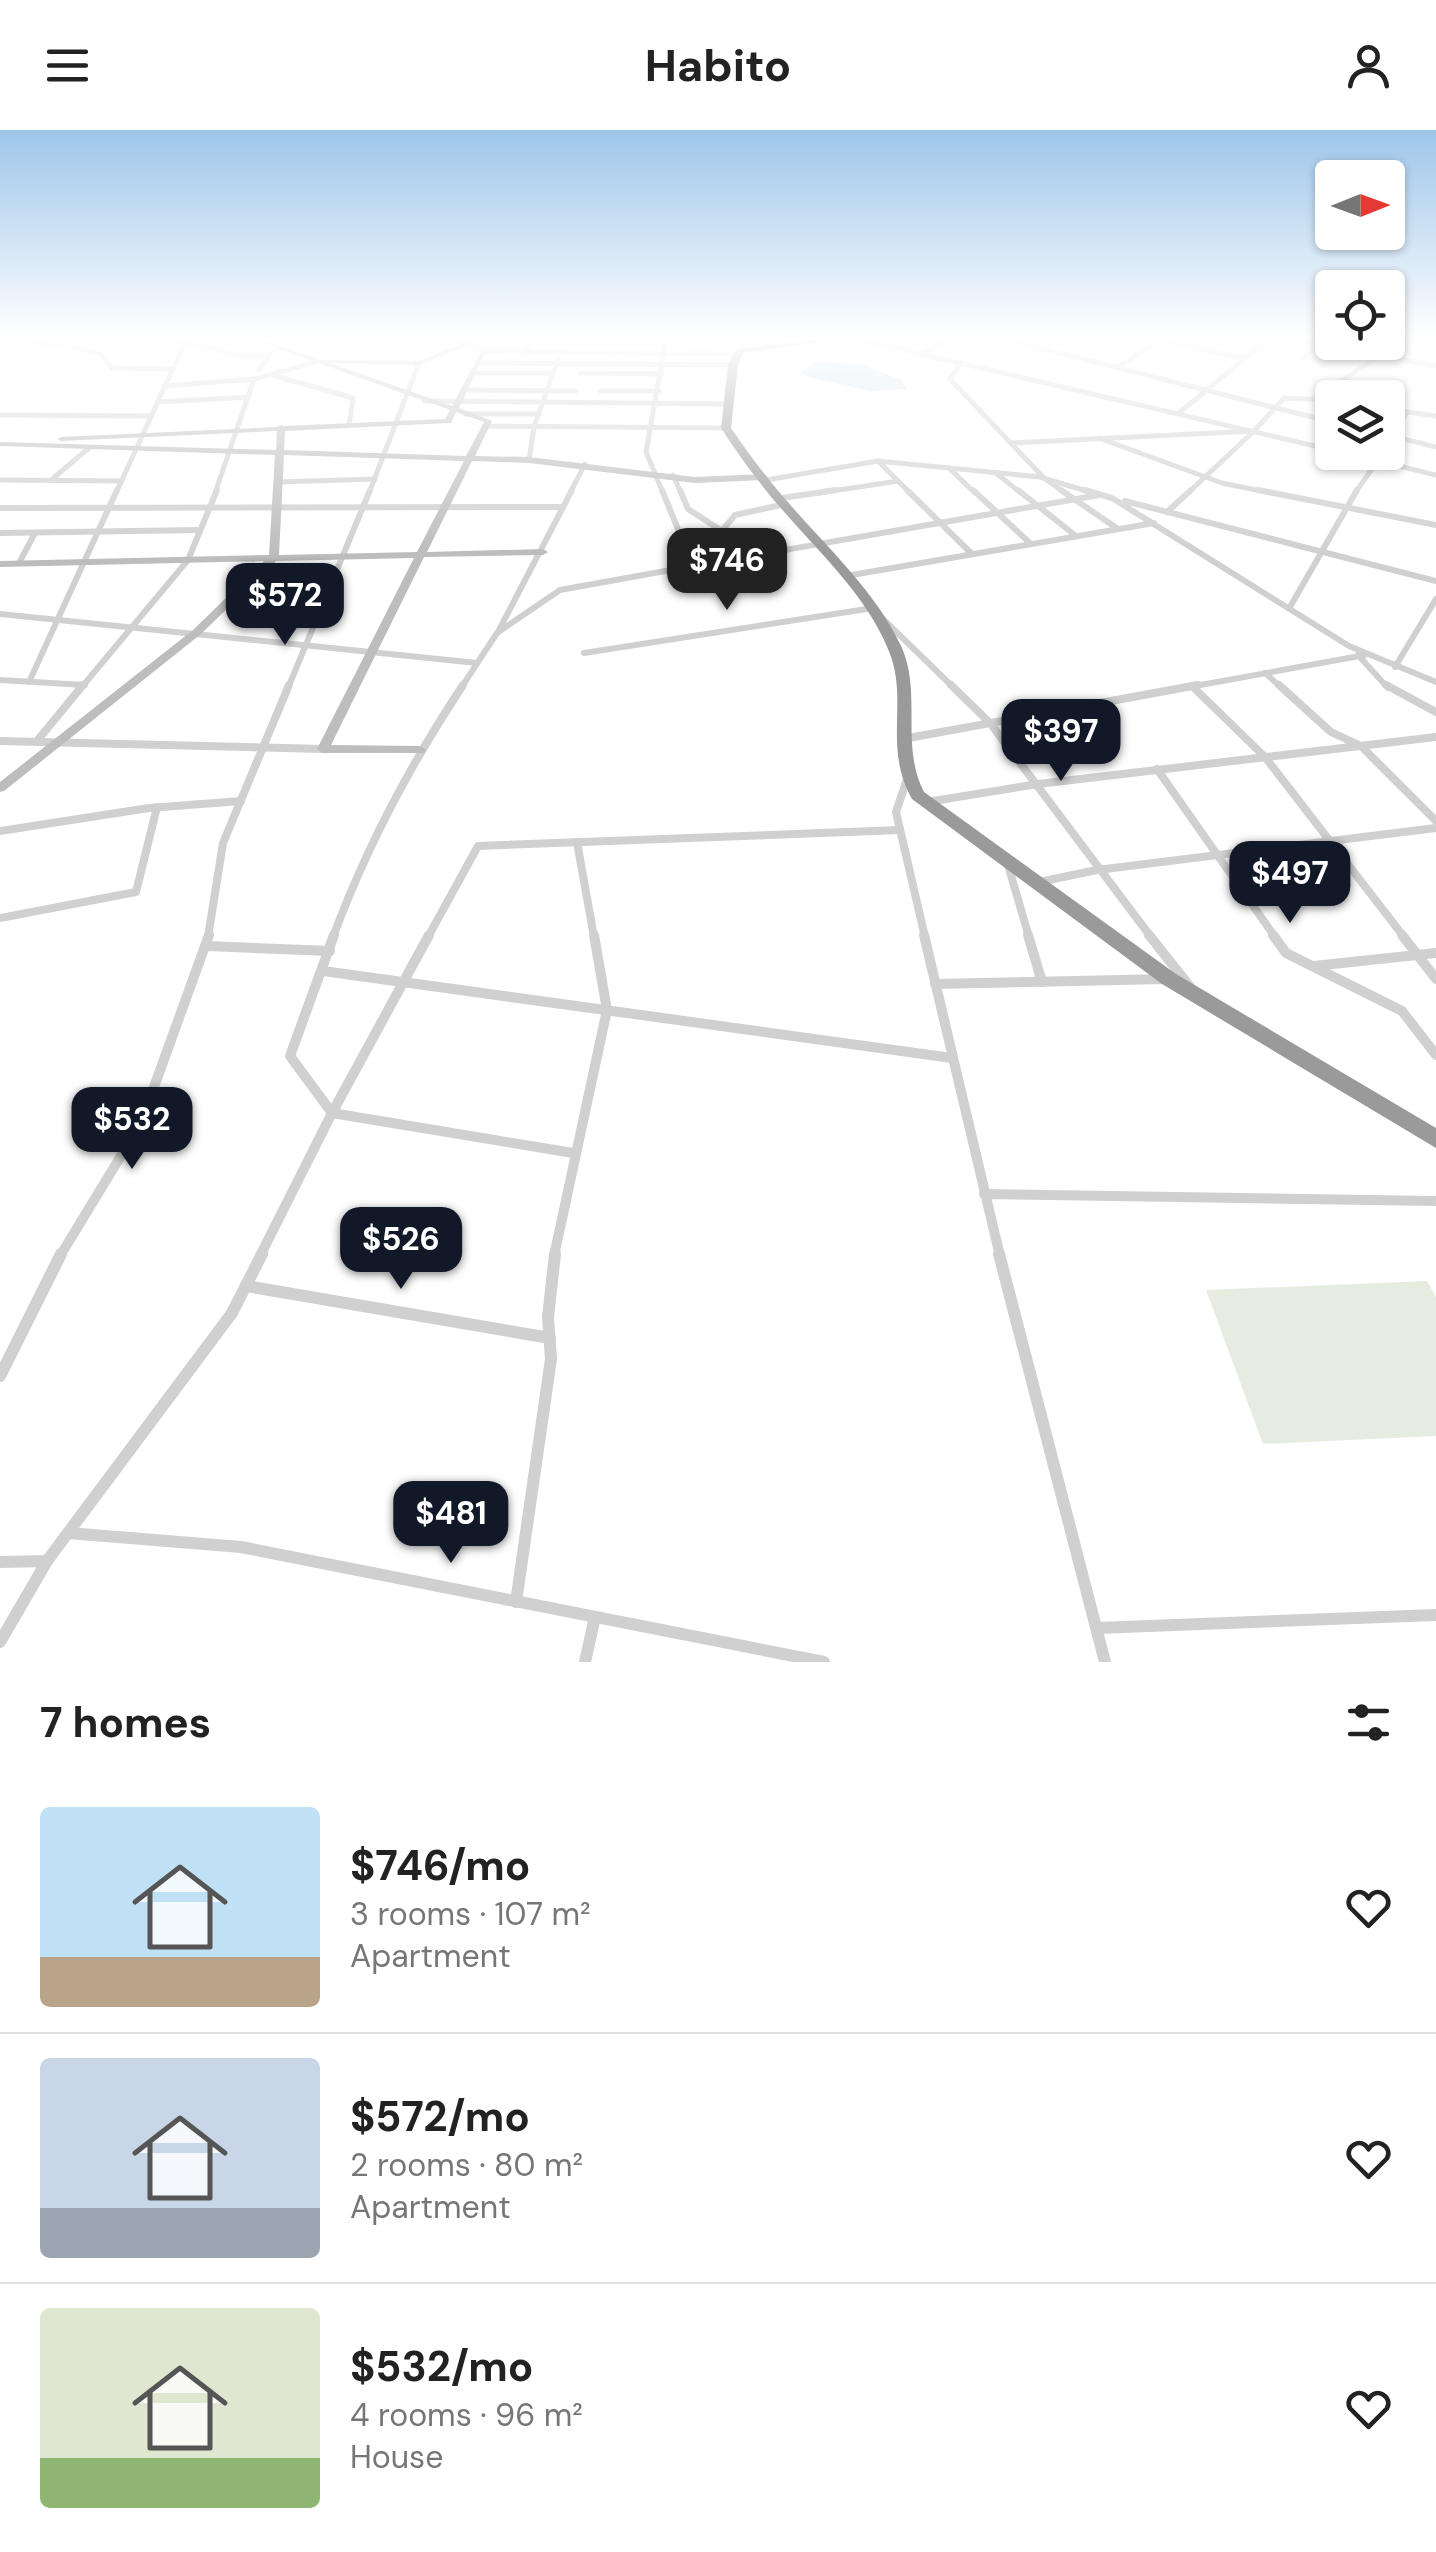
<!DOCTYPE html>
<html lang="en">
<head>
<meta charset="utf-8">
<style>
  :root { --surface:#fff; --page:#f6f6f6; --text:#222; --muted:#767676; --line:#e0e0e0; --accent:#111827 }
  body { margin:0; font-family:"DM Sans",sans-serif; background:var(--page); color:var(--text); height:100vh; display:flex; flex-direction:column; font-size:38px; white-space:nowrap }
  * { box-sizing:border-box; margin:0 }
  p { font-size:32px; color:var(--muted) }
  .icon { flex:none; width:55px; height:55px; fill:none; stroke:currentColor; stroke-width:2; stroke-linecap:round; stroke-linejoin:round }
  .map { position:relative; height:1532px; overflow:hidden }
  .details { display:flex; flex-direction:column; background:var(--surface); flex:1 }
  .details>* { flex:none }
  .needle { width:65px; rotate:89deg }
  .buttons { position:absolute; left:1315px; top:30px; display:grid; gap:20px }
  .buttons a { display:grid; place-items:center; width:90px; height:90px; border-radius:10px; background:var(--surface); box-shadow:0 2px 8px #0004; font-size:50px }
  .price { position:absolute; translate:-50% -85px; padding:0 22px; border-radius:20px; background:var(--accent); color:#fff; font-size:32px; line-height:65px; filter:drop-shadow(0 2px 5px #0008) }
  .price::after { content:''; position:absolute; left:50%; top:60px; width:30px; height:22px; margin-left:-15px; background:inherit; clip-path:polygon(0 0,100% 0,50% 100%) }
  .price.current { background:#222; color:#fff }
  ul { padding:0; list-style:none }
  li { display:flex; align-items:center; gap:30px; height:250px; padding:0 40px }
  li+li { border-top:2px solid var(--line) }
  li span { display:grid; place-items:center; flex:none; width:280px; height:200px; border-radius:10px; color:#555 }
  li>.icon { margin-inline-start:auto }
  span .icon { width:120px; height:120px; fill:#fffc; stroke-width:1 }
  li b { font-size:42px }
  h2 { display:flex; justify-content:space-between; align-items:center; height:120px; padding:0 40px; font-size:42px }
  header { display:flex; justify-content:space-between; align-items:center; height:130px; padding:0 40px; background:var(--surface); font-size:45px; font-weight:700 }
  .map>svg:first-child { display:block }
  .green { fill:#e6ecdf }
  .water { fill:#cfe2ee }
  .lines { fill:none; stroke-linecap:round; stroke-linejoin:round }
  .street-far4 { stroke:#d0d0d0; stroke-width:5 }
  .street-far3 { stroke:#d0d0d0; stroke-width:6 }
  .street-far2 { stroke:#d0d0d0; stroke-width:8 }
  .street-far1 { stroke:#d0d0d0; stroke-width:10 }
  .street { stroke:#d0d0d0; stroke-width:12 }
  .secondary { fill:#bdbdbd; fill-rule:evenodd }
  .highway { fill:#9a9a9a; fill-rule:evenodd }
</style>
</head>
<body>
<header><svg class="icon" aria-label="menu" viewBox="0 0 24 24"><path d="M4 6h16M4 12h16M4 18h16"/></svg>Habito<svg class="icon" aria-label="person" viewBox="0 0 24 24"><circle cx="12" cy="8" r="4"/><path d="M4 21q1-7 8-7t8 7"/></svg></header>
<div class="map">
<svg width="1436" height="1532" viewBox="0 0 1436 1532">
  <rect width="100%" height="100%" fill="#fff"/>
  <polygon class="green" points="1427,1151 1436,1167 1436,1306 1263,1314 1206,1160"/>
  <polygon class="water" points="815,232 861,234 902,250 906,259 870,261 798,245"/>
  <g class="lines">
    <g class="street-far4">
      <polyline points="12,208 100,223 112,238 171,239"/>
      <polyline points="164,208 238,225 270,225"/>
      <polyline points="382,208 454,210 490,221 736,224"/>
      <polyline points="740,208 743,219"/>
      <polyline points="853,208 1332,320"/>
      <polyline points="1000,208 1332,292"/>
      <polyline points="1148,208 1243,228"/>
      <polyline points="1287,208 1436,236"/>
      <polyline points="1044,219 1062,208"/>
      <polyline points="923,224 949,208"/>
      <polyline points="523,226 531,208"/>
      <polyline points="1304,228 1324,208"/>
      <polyline points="478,233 733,235"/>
      <polyline points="961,233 950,249 1044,348 1065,363"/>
      <polyline points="1118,237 1158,211"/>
      <polyline points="259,240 271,224"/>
      <polyline points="473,243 553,243"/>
      <polyline points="580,243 662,244"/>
      <polyline points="272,245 353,268 349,295"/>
      <polyline points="164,256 254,249 315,232"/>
      <polyline points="465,260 576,261"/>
      <polyline points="600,261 659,261"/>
      <polyline points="1316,268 1406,208"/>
      <polyline points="424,271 729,274"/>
      <polyline points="158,272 249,267"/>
      <polyline points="1388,279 1436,286"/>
      <polyline points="1179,283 1269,208"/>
      <polyline points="465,284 539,284"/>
      <polyline points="0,285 152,286"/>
      <polyline points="487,296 726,298"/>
      <polyline points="1388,305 1436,317"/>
      <polyline points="1099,308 1222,353 1271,363"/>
      <polyline points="1012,313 1254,301 1284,268 1332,270"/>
      <polyline points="1388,318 1407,282"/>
      <polyline points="1343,322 1436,345"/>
      <polyline points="529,330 534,297 558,229"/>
      <polyline points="878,331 910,363"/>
      <polyline points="949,338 975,363"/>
      <polyline points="996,343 1021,363"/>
      <polyline points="673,345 681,363"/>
      <polyline points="0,350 122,351"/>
      <polyline points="51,350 89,318"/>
      <polyline points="766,350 878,331 1040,347 1093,363"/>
      <polyline points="278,352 375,349"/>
      <polyline points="116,363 187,208"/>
      <polyline points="215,363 254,249"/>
      <polyline points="369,363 419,233"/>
      <polyline points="570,363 585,334"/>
      <polyline points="663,363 646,322 666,208"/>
      <polyline points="819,363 898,351"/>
      <polyline points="1188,363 1254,301"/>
      <polyline points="1355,363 1384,322"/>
    </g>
    <g class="street-far3">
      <polyline points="662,360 693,436 1099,365"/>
      <polyline points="680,360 688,379 759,425"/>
      <polyline points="907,360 972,424"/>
      <polyline points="973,360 1031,414"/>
      <polyline points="1018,360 1076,406"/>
      <polyline points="1061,360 1118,399"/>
      <polyline points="1085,360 1112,368 1349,516 1436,552"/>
      <polyline points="1258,360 1436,395"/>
      <polyline points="782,368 836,360"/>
      <polyline points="1125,371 1436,451"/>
      <polyline points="0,378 562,377"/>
      <polyline points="1167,382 1191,360"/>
      <polyline points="0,403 199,400"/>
      <polyline points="19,433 35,403"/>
      <polyline points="846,446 1154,393"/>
      <polyline points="1290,477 1357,360"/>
      <polyline points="0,484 477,533"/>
      <polyline points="881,487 954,558"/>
      <polyline points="499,500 572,360"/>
      <polyline points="584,523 873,478"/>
      <polyline points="1358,525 1388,558"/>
      <polyline points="1395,537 1436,469"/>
      <polyline points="1265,543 1282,558"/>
      <polyline points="0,550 85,555"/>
      <polyline points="29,552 117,360"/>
      <polyline points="81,558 188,430 217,360"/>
      <polyline points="288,558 370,360"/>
      <polyline points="461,558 497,503 560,460 693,436 735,385 786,374"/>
      <polyline points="1184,558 1365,525"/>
    </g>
    <g class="street-far2">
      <polyline points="951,555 990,593 1151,807"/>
      <polyline points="1279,555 1331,602 1361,616 1436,691"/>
      <polyline points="1386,555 1436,582"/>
      <polyline points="1192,556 1265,627 1404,807"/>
      <polyline points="903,609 1198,555"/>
      <polyline points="0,611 323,619"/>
      <polyline points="37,611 83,555"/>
      <polyline points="1157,639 1275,807"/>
      <polyline points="907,649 896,682 925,807"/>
      <polyline points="927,672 1038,654 1436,607"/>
      <polyline points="0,701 149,678 241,671"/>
      <polyline points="577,712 594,807"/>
      <polyline points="1008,735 1029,807"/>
      <polyline points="1039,752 1097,740 1436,698"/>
      <polyline points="0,788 136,762 157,677"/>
      <polyline points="208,807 223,713 289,555"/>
      <path d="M333 807C366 718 410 635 463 555"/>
      <polyline points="428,807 478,716 900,700"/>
    </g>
    <g class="street-far1">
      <polyline points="429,805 332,983 573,1023"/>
      <polyline points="924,805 1000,1126"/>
      <polyline points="1028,805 1042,852"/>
      <polyline points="1149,805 1191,858"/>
      <polyline points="1273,805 1286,823 1402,881 1436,925"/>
      <polyline points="1402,805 1436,849"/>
      <polyline points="207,816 330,821"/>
      <polyline points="1314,836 1436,823"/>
      <polyline points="323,841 952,928"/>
      <polyline points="935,854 1166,849"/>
      <polyline points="984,1064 1436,1071"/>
      <polyline points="60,1126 141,993 209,805"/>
      <polyline points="260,1126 332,983 290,926 334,805"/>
      <polyline points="554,1126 607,880 594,805"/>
    </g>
    <g class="street">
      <polyline points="999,1124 1105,1532"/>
      <polyline points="246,1156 550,1208"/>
      <polyline points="0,1246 61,1124"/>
      <polyline points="68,1403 241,1417 824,1532"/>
      <polyline points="0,1432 47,1431"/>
      <polyline points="516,1472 551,1229 548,1187 555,1124"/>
      <polyline points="1097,1498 1436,1485"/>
      <polyline points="0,1512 47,1431 232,1183 262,1124"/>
      <polyline points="585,1532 595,1487"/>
    </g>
    <path class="secondary" d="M248 208H259L319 230 418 231 478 208H488L419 235 330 233 452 276 482 220 487 219 459 278 492 291 475 326 529 327 695 347 764 344 768 347 764 350 695 353 529 333 472 331 427 422 543 419 548 422 543 425 424 427 331 615 420 616 426 620 424 623H323L317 619 414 428 276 431 201 504 4 661 0 662V652L193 500 264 431 0 437V431L269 425 275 325 0 316V312L276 320 277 301 61 311 57 309 61 307 277 297 281 295 284 296 445 289 450 280ZM456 282 484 292 466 326 284 320 285 301 448 293H451ZM284 325 464 331 417 422 279 425Z"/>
    <path class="highway" d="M822 208H850L743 223 738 235 731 298C750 326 770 352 793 378 831 421 878 465 902 518 922 565 900 616 924 662L1176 844 1436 998V1018L1162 854 912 669C882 616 910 569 888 519 867 467 822 425 786 384 762 357 741 329 721 298L728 235 736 219Z"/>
  </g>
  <linearGradient id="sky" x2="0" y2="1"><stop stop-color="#9ec6ea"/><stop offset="0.49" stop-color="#fff"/><stop offset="1" stop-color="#fff" stop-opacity="0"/></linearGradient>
  <rect width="1436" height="423" fill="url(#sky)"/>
</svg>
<div class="buttons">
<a><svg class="needle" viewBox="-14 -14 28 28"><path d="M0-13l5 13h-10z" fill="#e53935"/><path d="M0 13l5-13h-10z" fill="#767676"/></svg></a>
<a><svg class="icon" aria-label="locate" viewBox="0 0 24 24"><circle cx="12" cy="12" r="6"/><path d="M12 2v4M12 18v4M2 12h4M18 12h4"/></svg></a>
<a><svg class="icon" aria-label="layers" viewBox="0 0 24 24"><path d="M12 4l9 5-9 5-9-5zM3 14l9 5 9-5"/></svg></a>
</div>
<b class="price current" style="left:727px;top:483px">$746</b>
<b class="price" style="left:285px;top:518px">$572</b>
<b class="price" style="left:1061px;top:654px">$397</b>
<b class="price" style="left:1290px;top:796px">$497</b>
<b class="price" style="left:132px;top:1042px">$532</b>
<b class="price" style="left:401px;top:1162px">$526</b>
<b class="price" style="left:451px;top:1436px">$481</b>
</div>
<section class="details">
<h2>7 homes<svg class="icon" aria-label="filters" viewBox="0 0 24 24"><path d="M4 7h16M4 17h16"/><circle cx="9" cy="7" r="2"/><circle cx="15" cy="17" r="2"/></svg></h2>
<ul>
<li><span style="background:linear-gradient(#bfe0f5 75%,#b9a48a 0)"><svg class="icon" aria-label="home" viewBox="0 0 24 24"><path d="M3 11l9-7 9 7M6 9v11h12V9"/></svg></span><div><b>$746/mo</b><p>3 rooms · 107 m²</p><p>Apartment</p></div><svg class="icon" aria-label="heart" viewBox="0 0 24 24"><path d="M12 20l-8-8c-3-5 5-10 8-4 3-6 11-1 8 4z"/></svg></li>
<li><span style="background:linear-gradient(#c9d6e8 75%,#9aa5b1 0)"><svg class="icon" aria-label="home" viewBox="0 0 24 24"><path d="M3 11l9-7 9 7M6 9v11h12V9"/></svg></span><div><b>$572/mo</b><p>2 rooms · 80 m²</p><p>Apartment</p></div><svg class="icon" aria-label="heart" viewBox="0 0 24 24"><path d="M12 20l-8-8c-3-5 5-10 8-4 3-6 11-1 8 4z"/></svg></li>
<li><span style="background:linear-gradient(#dfe7d0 75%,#8fb573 0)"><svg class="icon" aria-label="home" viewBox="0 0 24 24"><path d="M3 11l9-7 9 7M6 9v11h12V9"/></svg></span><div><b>$532/mo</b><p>4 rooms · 96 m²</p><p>House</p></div><svg class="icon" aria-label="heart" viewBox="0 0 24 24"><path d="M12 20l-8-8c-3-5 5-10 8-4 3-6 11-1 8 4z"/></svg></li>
</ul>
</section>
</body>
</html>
